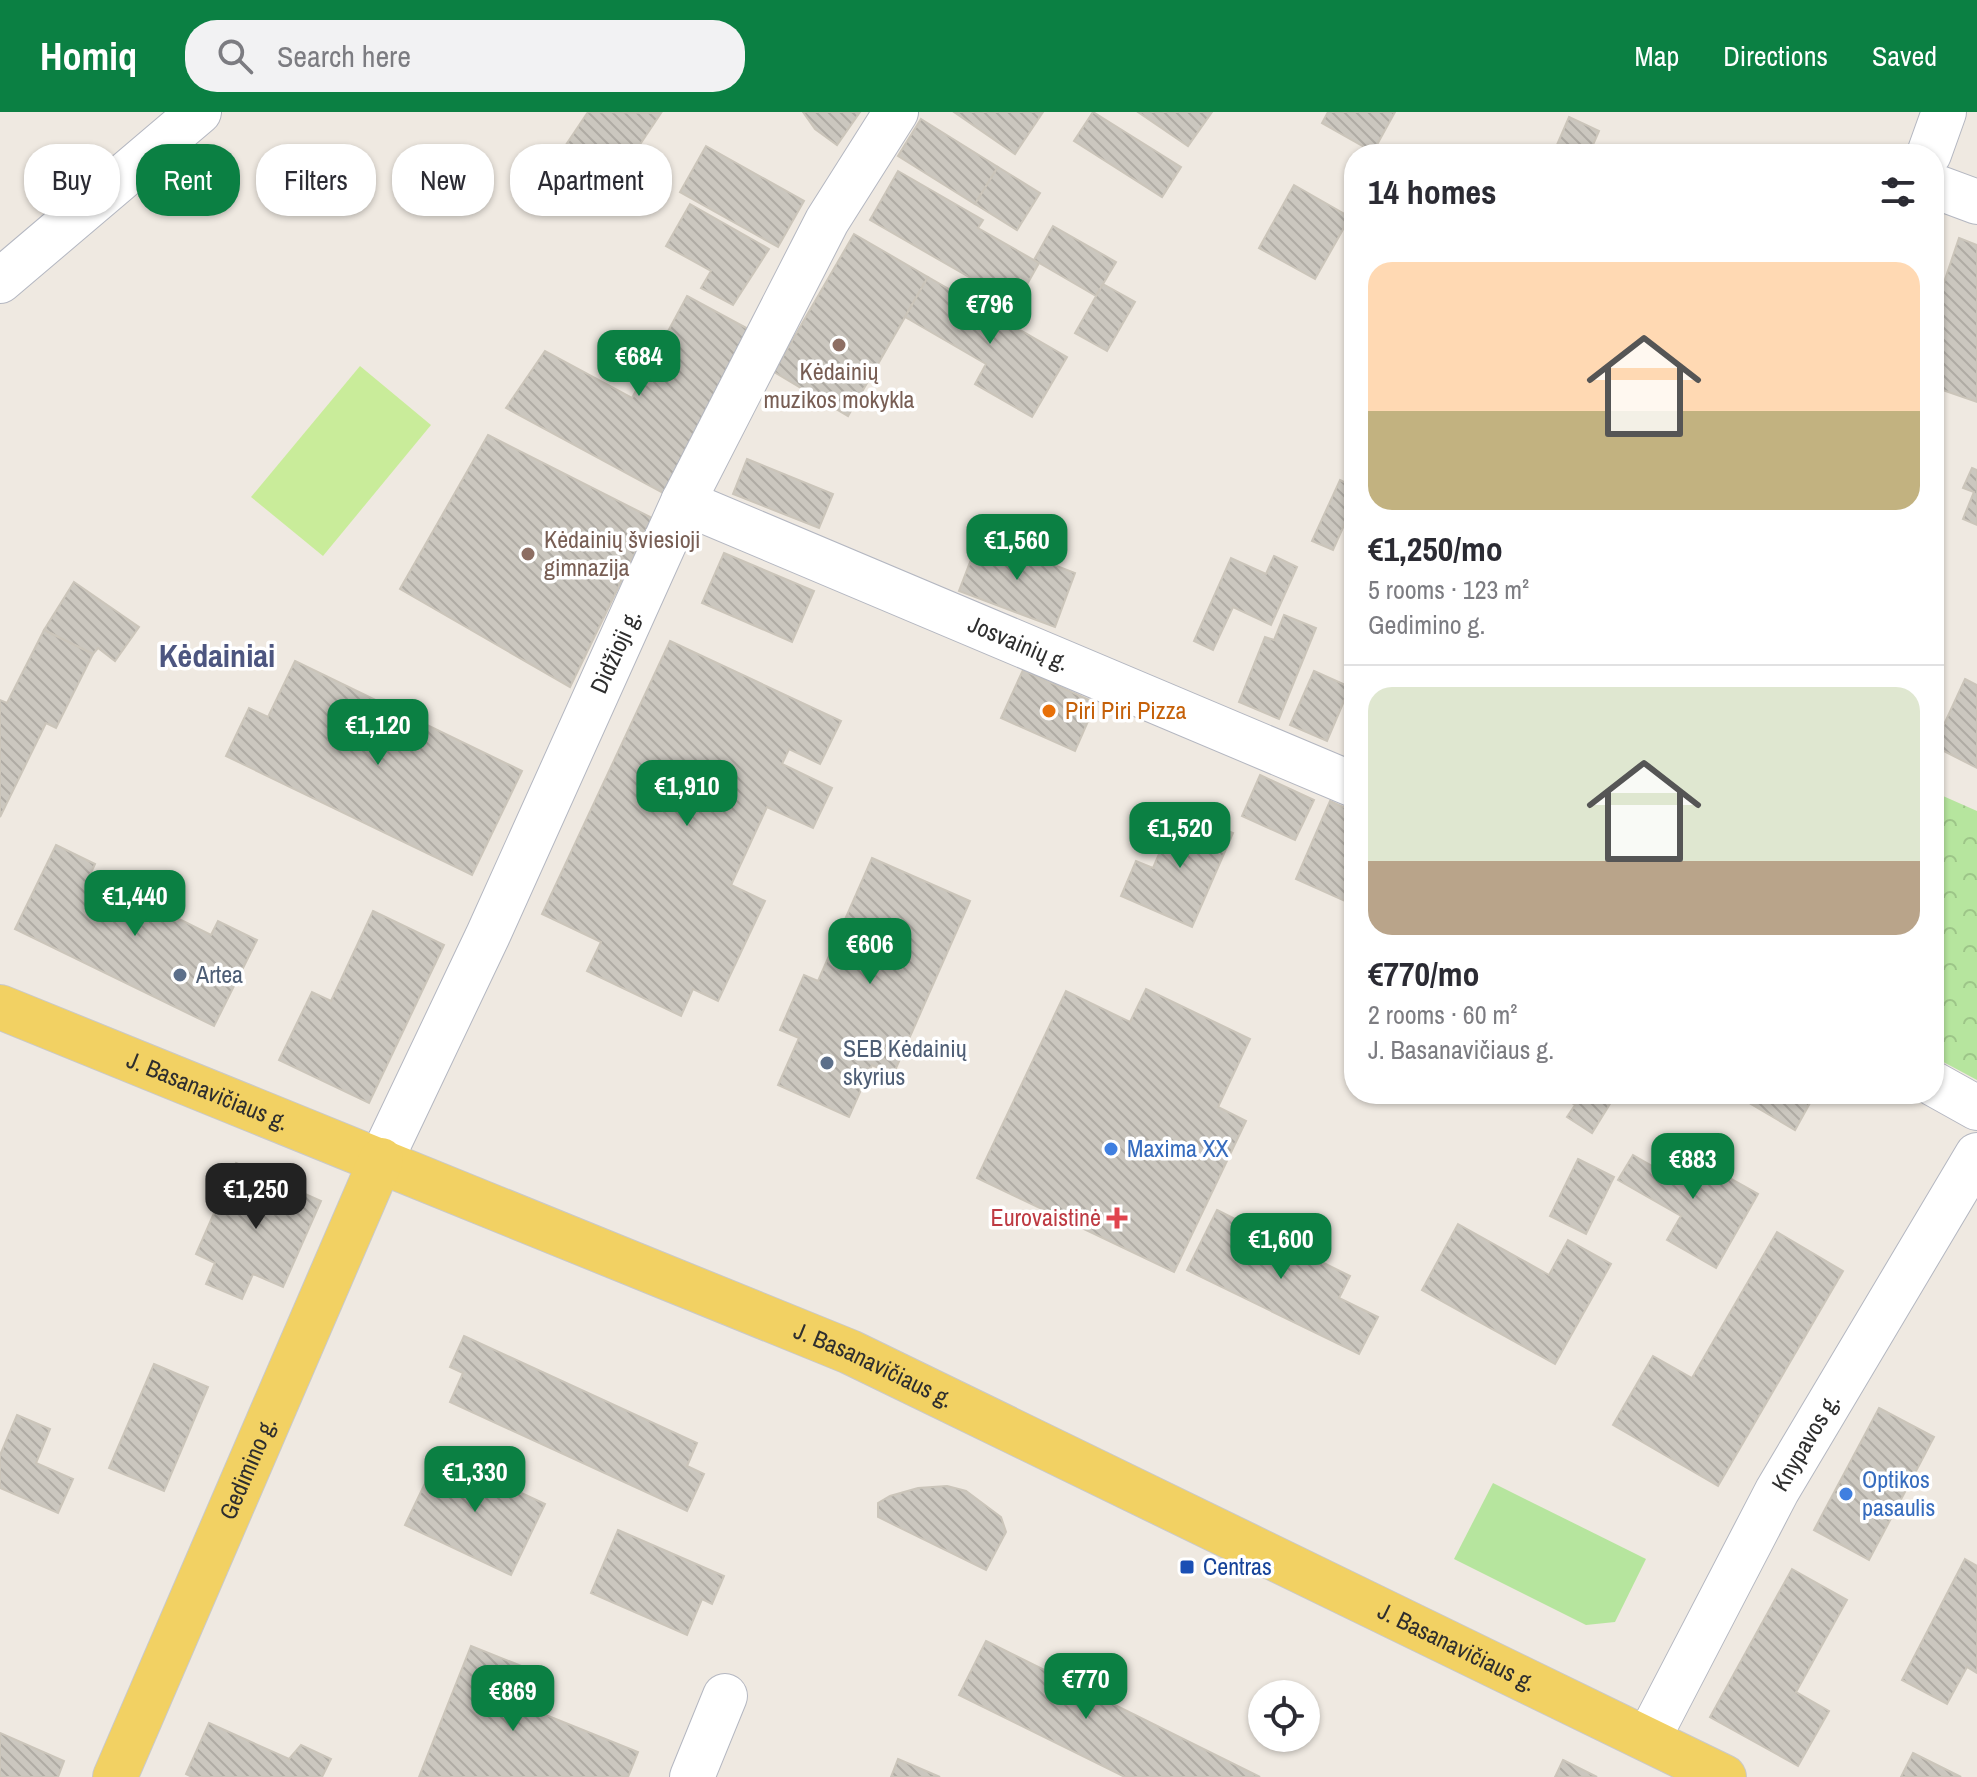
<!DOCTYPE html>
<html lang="en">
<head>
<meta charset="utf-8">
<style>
  :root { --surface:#fff; --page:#f2f2f3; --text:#2b2b33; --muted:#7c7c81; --line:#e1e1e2; --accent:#0b8043 }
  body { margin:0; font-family:"Archivo Narrow",sans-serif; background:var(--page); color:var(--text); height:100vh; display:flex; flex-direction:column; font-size:30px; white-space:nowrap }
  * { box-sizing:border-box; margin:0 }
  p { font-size:26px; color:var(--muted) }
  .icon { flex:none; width:44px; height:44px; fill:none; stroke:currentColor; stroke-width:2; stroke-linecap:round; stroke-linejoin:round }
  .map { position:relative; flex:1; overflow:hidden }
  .side { position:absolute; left:1344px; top:32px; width:600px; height:960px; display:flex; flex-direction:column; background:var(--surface); border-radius:32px; box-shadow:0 2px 6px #0004 }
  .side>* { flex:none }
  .guide { position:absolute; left:24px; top:32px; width:760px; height:72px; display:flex; gap:16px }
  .fabs { position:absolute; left:1248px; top:1568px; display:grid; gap:16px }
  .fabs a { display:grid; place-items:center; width:72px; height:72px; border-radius:50%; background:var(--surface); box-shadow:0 2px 6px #0004; font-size:40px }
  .price { position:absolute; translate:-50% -68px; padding:0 18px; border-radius:16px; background:var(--accent); color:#fff; font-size:26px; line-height:52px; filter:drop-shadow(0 2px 4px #0008) }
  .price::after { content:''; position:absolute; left:50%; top:48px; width:24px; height:18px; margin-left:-12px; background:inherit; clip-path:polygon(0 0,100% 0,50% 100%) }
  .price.current { background:#222; color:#fff }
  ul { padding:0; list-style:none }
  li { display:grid; align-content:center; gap:16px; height:424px; padding:0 24px }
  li+li { border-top:2px solid var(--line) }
  li span { display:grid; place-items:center; height:248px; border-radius:24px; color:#555 }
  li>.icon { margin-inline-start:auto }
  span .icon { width:144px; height:144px; fill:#fffc; stroke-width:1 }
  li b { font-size:34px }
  h2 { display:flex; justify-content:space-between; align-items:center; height:96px; padding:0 24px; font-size:34px }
  .pill { padding:0 28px; border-radius:32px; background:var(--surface); box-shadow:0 2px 6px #0004; font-size:28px; line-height:72px }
  .pill.current { background:var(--accent); color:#fff }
  header { display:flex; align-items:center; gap:48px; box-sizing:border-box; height:112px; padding:0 40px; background:var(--accent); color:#fff }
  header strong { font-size:38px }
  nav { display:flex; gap:44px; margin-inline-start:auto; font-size:28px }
  .search { width:560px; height:72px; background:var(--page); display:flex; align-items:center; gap:20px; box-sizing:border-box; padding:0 28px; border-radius:32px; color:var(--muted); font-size:30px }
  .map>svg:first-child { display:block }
  .grass { fill:#b6e59e }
  .park { fill:url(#park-crowns) }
  .pitch { fill:#c9ec9a }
  .building { fill:url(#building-back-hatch); stroke:#cbc5ba; stroke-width:2 }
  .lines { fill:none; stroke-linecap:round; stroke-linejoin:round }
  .minor-casing { stroke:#b4b7c1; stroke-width:46 }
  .major-casing { stroke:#c9c9c9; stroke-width:46 }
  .minor { stroke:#fff; stroke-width:44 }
  .major { stroke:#f2d163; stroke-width:44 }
  .education-dot { fill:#8d6e63; stroke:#fff; stroke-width:3 }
  .food-dot { fill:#e8710a; stroke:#fff; stroke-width:3 }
  .service-dot { fill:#5c6f8a; stroke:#fff; stroke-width:3 }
  .shop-dot { fill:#3f7fe0; stroke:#fff; stroke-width:3 }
  .health-dot { fill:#e0444e; stroke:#fff; stroke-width:3 }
  .transit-dot { fill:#1a4fb4; stroke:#fff; stroke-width:3 }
  .labels { text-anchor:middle; stroke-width:7; stroke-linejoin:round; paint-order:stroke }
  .education-label { font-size:24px; fill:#785e54; stroke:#fff }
  .street-label { font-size:24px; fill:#2e2e2e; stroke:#fff }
  .food-label { font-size:24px; fill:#c56008; stroke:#fff; text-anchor:start }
  .service-label { font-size:24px; fill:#4e5e75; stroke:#fff; text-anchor:start }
  .shop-label { font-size:24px; fill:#366cbe; stroke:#fff; text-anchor:start }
  .health-label { font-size:24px; fill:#be3a42; stroke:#fff; text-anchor:end }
  .transit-label { font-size:24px; fill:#164399; stroke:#fff; text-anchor:start }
  .district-label { font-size:32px; font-weight:bold; fill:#4d5680; stroke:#fff }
</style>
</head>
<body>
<header>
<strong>Homiq</strong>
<div class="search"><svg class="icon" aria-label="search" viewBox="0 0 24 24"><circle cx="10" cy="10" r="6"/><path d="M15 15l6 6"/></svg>Search here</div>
<nav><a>Map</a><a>Directions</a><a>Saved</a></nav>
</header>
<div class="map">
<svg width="1977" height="1665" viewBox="0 0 1977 1665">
  <defs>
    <pattern id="park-crowns" width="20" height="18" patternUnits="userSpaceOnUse" patternTransform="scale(2)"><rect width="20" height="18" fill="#b6e59e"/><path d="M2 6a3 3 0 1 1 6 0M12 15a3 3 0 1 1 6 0" fill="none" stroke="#9dc588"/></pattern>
    <pattern id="building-back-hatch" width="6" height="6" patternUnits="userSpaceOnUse" patternTransform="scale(2)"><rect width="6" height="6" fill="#cbc7bf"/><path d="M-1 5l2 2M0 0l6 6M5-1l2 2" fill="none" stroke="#afaba4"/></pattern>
  </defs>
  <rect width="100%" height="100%" fill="#efe9e1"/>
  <polygon class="grass" points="1493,1371 1646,1447 1615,1510 1586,1513 1454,1447"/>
  <polygon class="park" points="1934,680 1977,699 1977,968 1934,945"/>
  <polygon class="pitch" points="360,254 431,313 323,444 251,385"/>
  <g class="building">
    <polygon points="588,0 661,1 629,49 613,39 575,96 539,73"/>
    <polygon points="803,0 860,0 837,33 815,17"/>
    <polygon points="954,0 1043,0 1015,42"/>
    <polygon points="1093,0 1181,55 1162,85 1074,29"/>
    <polygon points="1138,0 1212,0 1188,34"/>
    <polygon points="1328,0 1395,0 1373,40 1322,11"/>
    <polygon points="1569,5 1599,19 1589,42 1553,42"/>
    <polygon points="921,7 998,55 975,92 898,44"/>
    <polygon points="706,34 804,89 778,135 680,80"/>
    <polygon points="998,55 1040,81 1017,118 975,92"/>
    <polygon points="898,59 983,108 978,116 1039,151 1016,192 870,108"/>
    <polygon points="1294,73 1350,105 1315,167 1259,136"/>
    <polygon points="690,92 769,137 733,193 701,176 711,159 666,134"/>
    <polygon points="1053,114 1116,150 1096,184 1034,148"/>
    <polygon points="854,122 928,165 848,304 774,260"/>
    <polygon points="1959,126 1977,133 1977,290 1934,275 1934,200"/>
    <polygon points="928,165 1067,245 1032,305 975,272 986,252 905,205"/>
    <polygon points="1103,172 1135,190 1107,239 1075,221"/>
    <polygon points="687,184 750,218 663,381 506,296 545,239 632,286"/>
    <polygon points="488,323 652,406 570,575 400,477"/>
    <polygon points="747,347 833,382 819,416 733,382"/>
    <polygon points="1972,356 1977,358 1977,413 1963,407 1974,380 1963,376"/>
    <polygon points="1340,368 1354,375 1354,391 1333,438 1312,429"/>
    <polygon points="980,424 1075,461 1055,515 959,479"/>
    <polygon points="724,441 814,479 792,530 702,491"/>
    <polygon points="1274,444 1297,455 1271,513 1233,495 1213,538 1194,529 1231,446 1266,462"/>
    <polygon points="74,470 139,515 115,549 98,536 93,542 44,518"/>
    <polygon points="1284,503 1316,516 1279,607 1239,590 1265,525 1274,528"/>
    <polygon points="44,518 93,542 56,616 46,611 0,705 0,588 7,591"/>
    <polygon points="670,529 841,609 820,652 789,637 782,652 832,676 813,716 767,695 731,773 765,789 718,889 693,877 681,904 587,859 601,830 542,802"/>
    <polygon points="295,549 522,659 472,763 226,644 249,596 268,605"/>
    <polygon points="1023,558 1096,591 1075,639 1001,606"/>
    <polygon points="1314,559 1350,575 1327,629 1290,613"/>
    <polygon points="1965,567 1977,573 1977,656 1934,634"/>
    <polygon points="1260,663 1314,688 1295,728 1242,704"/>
    <polygon points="1330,689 1354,700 1354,793 1296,767"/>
    <polygon points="1178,698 1233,721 1192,815 1121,784 1136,749 1153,756"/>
    <polygon points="56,733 95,752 90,763 136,786 142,774 172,789 167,801 211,823 218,809 257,828 214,914 15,817"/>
    <polygon points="872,746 970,789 893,963 872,953 849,1005 778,973 799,926 780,918 804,863 818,869"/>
    <polygon points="373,799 444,833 369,991 279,948 312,880 331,889"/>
    <polygon points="1146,877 1250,927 1218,995 1246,1009 1174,1160 977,1066 1066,879 1130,910"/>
    <polygon points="1557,982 1616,982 1592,1021 1567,1005 1575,993"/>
    <polygon points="1734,982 1815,982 1795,1018"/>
    <polygon points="1667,1031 1758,1082 1716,1156 1667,1128 1681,1104 1618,1068 1633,1043 1654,1055"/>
    <polygon points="1578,1047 1614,1065 1586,1122 1550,1104"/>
    <polygon points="236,1051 321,1089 283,1175 253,1162 242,1187 206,1172 215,1151 196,1142"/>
    <polygon points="1217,1098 1350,1164 1339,1186 1378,1205 1359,1242 1187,1158"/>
    <polygon points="1458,1112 1549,1163 1568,1128 1611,1152 1555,1252 1422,1178"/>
    <polygon points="1777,1120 1843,1159 1718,1374 1613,1313 1653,1244 1692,1266"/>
    <polygon points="464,1224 697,1331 687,1354 704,1362 687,1399 450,1290 463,1261 450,1255"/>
    <polygon points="154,1252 208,1275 164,1379 109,1356"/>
    <polygon points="1879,1296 1934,1325 1869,1448 1814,1418"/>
    <polygon points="17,1303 50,1317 36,1351 73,1367 58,1401 0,1376 0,1343"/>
    <polygon points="439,1342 545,1392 511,1463 405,1413"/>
    <polygon points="947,1374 966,1379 1001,1405 1006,1420 986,1458 878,1405 878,1391 890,1384 918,1376"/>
    <polygon points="618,1418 724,1464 712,1492 702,1487 687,1523 591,1481"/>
    <polygon points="1965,1447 1977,1454 1977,1561 1967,1555 1947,1592 1902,1568"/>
    <polygon points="1792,1457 1847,1488 1796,1580 1829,1599 1798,1654 1710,1605"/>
    <polygon points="986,1529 1260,1665 1125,1665 959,1583"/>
    <polygon points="471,1534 529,1557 516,1591 638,1640 628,1665 419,1665"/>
    <polygon points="209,1611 289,1647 301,1633 331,1647 322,1665 192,1665 186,1662"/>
    <polygon points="0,1621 64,1649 58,1665 0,1665"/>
    <polygon points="1913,1641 1961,1665 1901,1665"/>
    <polygon points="898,1647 940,1665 891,1665"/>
    <polygon points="1563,1648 1597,1665 1555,1665"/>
  </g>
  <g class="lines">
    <defs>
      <g id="minor">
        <polyline points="1929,42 1944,0"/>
        <polyline points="1934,74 1977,90"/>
        <polyline points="0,169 199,0"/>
        <path id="s1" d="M683 390 1354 673"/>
        <polyline points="1934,972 1977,996"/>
        <path id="s2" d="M381 1048 488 823 683 390 827 109 896 0"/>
        <path id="s3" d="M1648 1627 1777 1379 1977 1043"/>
        <polyline points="692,1665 725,1584"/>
      </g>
      <g id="major">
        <path id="s4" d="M0 895 850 1240 1724 1665"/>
        <path id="s5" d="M115 1665 381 1048"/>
      </g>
    </defs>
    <use href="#minor" class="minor-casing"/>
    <use href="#major" class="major-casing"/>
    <use href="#minor" class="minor"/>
    <use href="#major" class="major"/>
  </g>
  <g class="education-dot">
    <circle cx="839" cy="233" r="8"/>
    <circle cx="528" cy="442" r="8"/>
  </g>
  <circle class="food-dot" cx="1049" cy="599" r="8"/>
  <g class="service-dot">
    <circle cx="180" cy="863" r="8"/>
    <circle cx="827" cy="951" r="8"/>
  </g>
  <g class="shop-dot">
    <circle cx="1111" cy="1037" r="8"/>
    <circle cx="1846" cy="1382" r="8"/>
  </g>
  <path class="health-dot" d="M1113 1094h8v8h8v8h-8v8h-8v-8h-8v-8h8z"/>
  <rect class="transit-dot" x="1179" y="1447" width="16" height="16" rx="4"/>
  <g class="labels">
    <g class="education-label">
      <text x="839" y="268">Kėdainių<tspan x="839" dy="28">muzikos mokykla</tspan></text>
      <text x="544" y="436" text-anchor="start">Kėdainių šviesioji<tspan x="544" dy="28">gimnazija</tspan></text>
    </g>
    <g class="street-label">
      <text dy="8" stroke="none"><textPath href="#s1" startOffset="364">Josvainių g.</textPath></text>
      <text dy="8" stroke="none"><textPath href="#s2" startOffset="560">Didžioji g.</textPath></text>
      <text dy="8" stroke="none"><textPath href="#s4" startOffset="224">J. Basanavičiaus g.</textPath></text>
      <text dy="8" stroke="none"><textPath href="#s4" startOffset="944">J. Basanavičiaus g.</textPath></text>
      <text dy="8" stroke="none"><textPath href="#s3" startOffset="336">Knypavos g.</textPath></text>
      <text dy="8" stroke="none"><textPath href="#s5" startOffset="336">Gedimino g.</textPath></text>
      <text dy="8" stroke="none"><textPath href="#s4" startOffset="1592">J. Basanavičiaus g.</textPath></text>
    </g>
    <g class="food-label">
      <text x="1065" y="607">Piri Piri Pizza</text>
    </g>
    <g class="service-label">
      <text x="196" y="871">Artea</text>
      <text x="843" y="945">SEB Kėdainių<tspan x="843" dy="28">skyrius</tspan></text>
    </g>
    <g class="shop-label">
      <text x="1127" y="1045">Maxima XX</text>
      <text x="1862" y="1376">Optikos<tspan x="1862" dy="28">pasaulis</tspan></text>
    </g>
    <g class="health-label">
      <text x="1101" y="1114">Eurovaistinė</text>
    </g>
    <g class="transit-label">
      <text x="1203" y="1463">Centras</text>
    </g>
    <g class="district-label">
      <text x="217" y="555">Kėdainiai</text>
    </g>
  </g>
</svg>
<div class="fabs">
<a><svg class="icon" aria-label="locate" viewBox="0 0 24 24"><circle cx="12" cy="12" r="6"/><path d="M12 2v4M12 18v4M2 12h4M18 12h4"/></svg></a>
</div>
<b class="price" style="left:990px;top:234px">€796</b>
<b class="price" style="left:639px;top:286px">€684</b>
<b class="price" style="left:1017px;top:470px">€1,560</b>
<b class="price" style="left:378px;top:655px">€1,120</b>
<b class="price" style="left:687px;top:716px">€1,910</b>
<b class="price" style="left:1180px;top:758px">€1,520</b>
<b class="price" style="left:135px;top:826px">€1,440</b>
<b class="price" style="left:870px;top:874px">€606</b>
<b class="price" style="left:1693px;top:1089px">€883</b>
<b class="price current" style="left:256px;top:1119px">€1,250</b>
<b class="price" style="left:1281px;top:1169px">€1,600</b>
<b class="price" style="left:475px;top:1402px">€1,330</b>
<b class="price" style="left:1086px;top:1609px">€770</b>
<b class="price" style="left:513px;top:1621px">€869</b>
<div class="guide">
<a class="pill">Buy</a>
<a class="pill current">Rent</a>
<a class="pill">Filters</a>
<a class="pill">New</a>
<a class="pill">Apartment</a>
</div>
<section class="side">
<h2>14 homes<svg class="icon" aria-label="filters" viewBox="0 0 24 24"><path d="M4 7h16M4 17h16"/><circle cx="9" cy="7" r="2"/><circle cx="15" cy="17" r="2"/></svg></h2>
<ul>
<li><span style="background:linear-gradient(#ffd9b3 60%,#c2b280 0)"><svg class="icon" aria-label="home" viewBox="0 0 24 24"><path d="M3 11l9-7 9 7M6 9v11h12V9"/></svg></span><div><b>€1,250/mo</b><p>5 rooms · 123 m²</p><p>Gedimino g.</p></div></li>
<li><span style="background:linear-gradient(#dfe7d0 70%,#b9a48a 0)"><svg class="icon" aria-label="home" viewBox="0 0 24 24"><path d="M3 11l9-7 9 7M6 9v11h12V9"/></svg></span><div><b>€770/mo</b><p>2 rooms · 60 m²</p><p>J. Basanavičiaus g.</p></div></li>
</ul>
</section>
</div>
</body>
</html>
